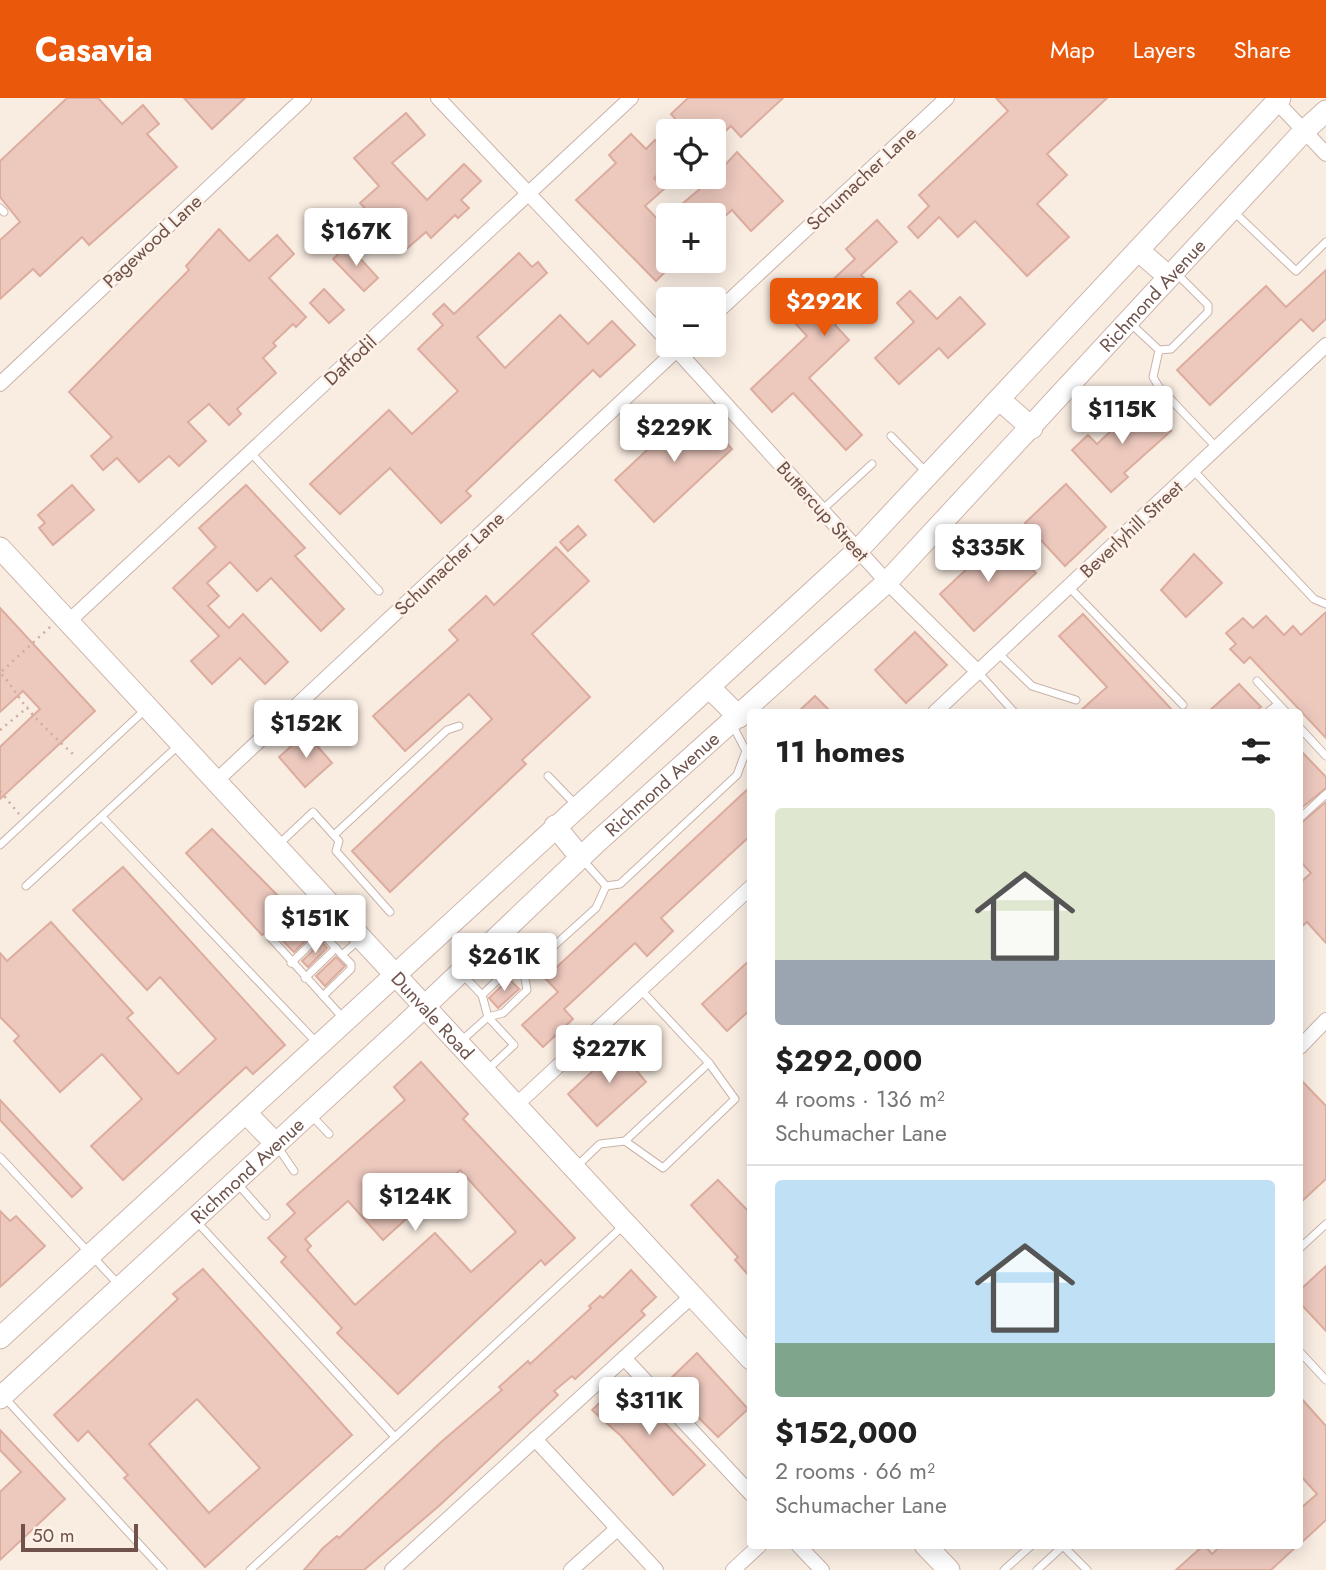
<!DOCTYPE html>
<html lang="en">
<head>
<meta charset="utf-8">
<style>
  :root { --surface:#fff; --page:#f2f2f2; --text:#222; --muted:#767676; --line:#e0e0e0; --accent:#ea580c }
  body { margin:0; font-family:Jost,sans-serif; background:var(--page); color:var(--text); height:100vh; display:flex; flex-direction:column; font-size:26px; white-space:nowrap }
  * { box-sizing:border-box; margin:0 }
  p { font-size:23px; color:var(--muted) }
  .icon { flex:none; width:38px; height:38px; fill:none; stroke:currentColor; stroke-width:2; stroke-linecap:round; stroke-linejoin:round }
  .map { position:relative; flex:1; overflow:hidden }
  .drawer { position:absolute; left:747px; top:611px; width:556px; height:840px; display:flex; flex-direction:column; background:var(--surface); border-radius:7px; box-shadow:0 4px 18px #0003 }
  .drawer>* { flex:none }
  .fabs { position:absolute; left:656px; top:21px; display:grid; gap:14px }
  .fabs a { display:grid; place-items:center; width:70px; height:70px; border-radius:7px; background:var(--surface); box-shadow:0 4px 18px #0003; font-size:35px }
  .scale { position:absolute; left:21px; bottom:18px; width:117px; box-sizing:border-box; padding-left:7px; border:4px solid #6e524b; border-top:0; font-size:19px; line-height:24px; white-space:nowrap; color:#6e524b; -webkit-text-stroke:5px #fdf1e8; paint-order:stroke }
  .price { position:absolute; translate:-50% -60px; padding:0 16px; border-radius:7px; background:#fff; color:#222; font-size:23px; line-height:46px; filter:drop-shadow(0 2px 4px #0008) }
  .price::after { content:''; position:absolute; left:50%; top:42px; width:21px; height:16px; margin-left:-10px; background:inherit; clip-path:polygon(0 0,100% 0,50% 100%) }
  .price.current { background:var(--accent); color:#fff }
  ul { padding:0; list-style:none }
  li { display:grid; align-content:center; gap:14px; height:371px; padding:0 28px }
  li+li { border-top:2px solid var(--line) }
  li span { display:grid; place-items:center; height:217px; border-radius:7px; color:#555 }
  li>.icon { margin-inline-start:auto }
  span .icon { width:126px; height:126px; fill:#fffc; stroke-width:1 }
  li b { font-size:30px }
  h2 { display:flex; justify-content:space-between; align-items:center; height:84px; padding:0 28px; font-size:30px }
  header { display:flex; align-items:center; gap:42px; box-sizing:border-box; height:98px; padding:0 35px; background:var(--accent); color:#fff }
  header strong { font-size:33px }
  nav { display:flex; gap:38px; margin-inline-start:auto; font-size:24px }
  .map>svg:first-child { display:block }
  .building { fill:#ecc8bd; stroke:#ddac9f; stroke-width:2; fill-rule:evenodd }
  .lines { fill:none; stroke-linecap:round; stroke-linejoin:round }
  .lane-casing { stroke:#c9b3aa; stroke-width:9 }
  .street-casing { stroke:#c9b3aa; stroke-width:16 }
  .secondary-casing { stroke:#ceb5ab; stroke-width:23 }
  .path { stroke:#d0aba0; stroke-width:2.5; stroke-dasharray:2 5; stroke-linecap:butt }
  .lane { stroke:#fff; stroke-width:7 }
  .street { stroke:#fff; stroke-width:14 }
  .secondary { stroke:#fff; stroke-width:21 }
  .labels { text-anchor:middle; stroke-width:5; stroke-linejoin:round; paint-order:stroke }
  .street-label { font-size:19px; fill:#6e524b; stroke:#fdf1e8 }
</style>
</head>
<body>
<header>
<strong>Casavia</strong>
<nav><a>Map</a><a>Layers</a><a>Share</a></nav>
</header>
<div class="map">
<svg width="1326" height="1472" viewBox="0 0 1326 1472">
  <rect width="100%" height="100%" fill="#f9ede2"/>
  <g class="building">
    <polygon points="67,0 98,0 122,26 143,7 159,26 147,36 177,69 89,147 82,139 40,178 33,171 0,201 0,142 20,124 0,99 0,63"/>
    <polygon points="184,0 245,0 212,31"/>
    <polygon points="688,0 783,0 741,39 731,28 714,44 714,33 686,33 671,16"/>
    <polygon points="996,0 1107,0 1047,56 1067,77 1037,106 1069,139 1027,178 975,123 958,139 939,119 918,140 908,129 929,108 919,97 1008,13"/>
    <polygon points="406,15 425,37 392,65 427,102 464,66 481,83 461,102 469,110 458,120 455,117 431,140 426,134 404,153 360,105 379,88 354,60"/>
    <polygon points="631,36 646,51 655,42 668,56 663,65 666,68 654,80 664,91 645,108 661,125 668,118 668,171 656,183 576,102 616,65 609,57"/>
    <polygon points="737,54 783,103 751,133 732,112 714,128 714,117 669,117 714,79"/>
    <polygon points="877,122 897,144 861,177 867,183 856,194 863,201 835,227 849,242 809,280 862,337 846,352 793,295 772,314 751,291 807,238 782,211 802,192 811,202 855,161 846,151"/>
    <polygon points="219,131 249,163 277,137 294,156 269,180 306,219 296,229 293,226 273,245 276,248 263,260 276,275 237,311 241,316 229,327 209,306 188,324 206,343 179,368 169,358 139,384 117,360 103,372 91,358 112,339 69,294 189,172 186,168"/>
    <polygon points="348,147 378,180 364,193 333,161"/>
    <polygon points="519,155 532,169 538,164 547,175 477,239 505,270 560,217 588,246 612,223 635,247 600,279 593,272 466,393 471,398 441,425 390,370 340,416 310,386 389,312 412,336 458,293 418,251 443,227 433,216 444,206 454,216"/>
    <polygon points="1326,172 1326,221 1313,233 1301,221 1210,307 1177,272 1266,188 1286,209"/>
    <polygon points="324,191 344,212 329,225 310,205"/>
    <polygon points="910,193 937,221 960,199 985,226 948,260 939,250 899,286 875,260 914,224 897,205"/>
    <polygon points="1143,303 1171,333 1124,375 1128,379 1111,394 1072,352 1088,337 1097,346"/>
    <polygon points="693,309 732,351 654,424 615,382"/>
    <polygon points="1066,386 1106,429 1065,468 1025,425"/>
    <polygon points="72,387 94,412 53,447 39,430 45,425 38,417"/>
    <polygon points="246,387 305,450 295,458 344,511 321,533 271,480 257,493 230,464 207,485 219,498 208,508 229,530 243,516 288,564 265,586 240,560 212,586 191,563 219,538 173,490 216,449 199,430"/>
    <polygon points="578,428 586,437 568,453 560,444"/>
    <polygon points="1002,438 1036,475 974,533 940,496"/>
    <polygon points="556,449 589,483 532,536 590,599 522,662 526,666 390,794 352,753 492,621 469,596 405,653 373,618 458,542 449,532 486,498 494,507"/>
    <polygon points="1194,456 1222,485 1186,519 1161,492"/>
    <polygon points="0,510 95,613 0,701 0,649 40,611 23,593 0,614"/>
    <polygon points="1326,514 1326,640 1250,559 1244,565 1230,551 1236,546 1226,535 1243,520 1253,530 1266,518 1284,537 1293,528 1301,537"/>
    <polygon points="1083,516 1174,614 1079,614 1107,589 1059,538"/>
    <polygon points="915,534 947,567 906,605 875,572"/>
    <polygon points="1239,586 1261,609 1255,614 1208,614"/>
    <polygon points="815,598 831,614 798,614"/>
    <polygon points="306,635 332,665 305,689 279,659"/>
    <polygon points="1300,652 1326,679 1326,690 1300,711"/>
    <polygon points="751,688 751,737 661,820 673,833 647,858 635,845 564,911 573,921 543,949 522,927 558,894 545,880"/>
    <polygon points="1326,704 1326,845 1307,824 1300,830 1300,785 1311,775 1300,763 1300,726"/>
    <polygon points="212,731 292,812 262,837 186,755"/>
    <polygon points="123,769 285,947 253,976 246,969 123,1082 91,1048 142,1001 102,956 60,994 14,943 19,938 0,919 0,855 7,863 51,824 133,915 127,920 178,976 216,941 160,879 147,892 73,812"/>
    <polygon points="300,821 313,835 294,854 280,840"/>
    <polygon points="322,844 327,850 308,869 302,863"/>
    <polygon points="336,859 345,868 325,888 316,878"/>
    <polygon points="751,861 751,911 727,933 702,906"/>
    <polygon points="509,881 519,891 498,910 489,900"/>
    <polygon points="623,945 642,966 636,972 646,984 597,1028 568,996"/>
    <path d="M421 964 468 1016 463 1021 575 1140 545 1167 541 1162 398 1296 337 1235 342 1230 281 1164 286 1159 268 1140 295 1115 287 1106 405 1002 394 989ZM460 1072 516 1134 471 1174 435 1135 355 1207 307 1152 311 1148 305 1141 348 1103 383 1142Z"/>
    <polygon points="1300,981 1326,1008 1326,1081 1300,1105"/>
    <polygon points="0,1002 82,1090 72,1099 0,1022"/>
    <polygon points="718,1082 751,1116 751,1180 735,1162 738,1159 691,1107"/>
    <polygon points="0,1113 10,1123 16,1118 45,1148 0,1189"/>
    <polygon points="1326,1168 1326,1233 1300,1205 1300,1192"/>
    <path d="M203 1171 352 1337 205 1469 124 1380 128 1377 88 1333 78 1343 54 1317 178 1201 173 1196ZM197 1301 260 1370 209 1415 149 1346Z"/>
    <polygon points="631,1172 656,1199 641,1213 645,1217 575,1281 572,1278 554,1293 558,1297 440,1407 364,1472 304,1472 323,1450 337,1438 339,1440 440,1345 502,1292 499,1289 528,1263 530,1266 591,1210 589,1208 600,1198 603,1200"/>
    <polygon points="697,1255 748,1311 718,1339 665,1286"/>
    <polygon points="624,1282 705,1367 673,1397 621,1338 592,1312"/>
    <polygon points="1300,1299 1326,1328 1326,1422 1300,1446 1300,1411 1317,1396 1300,1377"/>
    <polygon points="0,1332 65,1401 0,1462 0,1394 21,1374 0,1352"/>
    <polygon points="1204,1447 1212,1456 1222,1447 1298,1447 1271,1472 1176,1472"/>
  </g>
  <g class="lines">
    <defs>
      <g id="lane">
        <polyline points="0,110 4,114"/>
        <polyline points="1232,112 1296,173 1326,144"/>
        <polyline points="1129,224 1159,252 1153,279 1159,289 1218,351"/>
        <polyline points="1159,252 1171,251 1208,214 1208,207 1175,174"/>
        <polyline points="891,338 927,375"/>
        <polyline points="251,355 379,493"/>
        <polyline points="1194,373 1314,501 1326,506"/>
        <polyline points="822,412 872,366"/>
        <polyline points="1069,489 1183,607"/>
        <polyline points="998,555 1032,588 1076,602"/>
        <polyline points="978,574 1014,614"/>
        <polyline points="1257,583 1286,614"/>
        <polyline points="1268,614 1278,606"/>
        <polyline points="1300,630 1326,658"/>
        <polyline points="548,678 576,707"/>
        <polyline points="102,719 317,945"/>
        <polyline points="1300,720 1326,696"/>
        <polyline points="334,737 447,632 459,628"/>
        <polyline points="279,746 313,714 339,743 336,753 390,814"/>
        <polyline points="0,747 147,610"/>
        <polyline points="583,762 606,788 620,786 737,677 746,653 732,626"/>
        <polyline points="26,788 180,646"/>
        <polyline points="313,825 331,809"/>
        <polyline points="490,851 510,870 524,875 596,810 606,788"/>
        <polyline points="291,865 322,835"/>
        <polyline points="510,870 482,897 488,919 503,915 527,892 524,875"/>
        <polyline points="463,877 482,897"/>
        <polyline points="305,880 336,850"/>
        <polyline points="323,898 351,871 351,866 342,857"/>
        <polyline points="344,921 271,840 301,812 342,857 360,841"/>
        <polyline points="459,945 488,919 514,947 487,972"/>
        <polyline points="310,1016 329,1036"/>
        <polyline points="625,1043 663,1070 735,1001 709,965"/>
        <polyline points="277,1048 294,1073"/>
        <polyline points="0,1059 120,1188"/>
        <polyline points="577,1068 600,1046 625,1043 709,965 641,892"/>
        <polyline points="237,1085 266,1118"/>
        <polyline points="197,1124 395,1339 250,1472"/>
        <polyline points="1300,1150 1326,1126"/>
        <polyline points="1300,1254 1326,1282"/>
        <polyline points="5,1300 163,1472"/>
        <polyline points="395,1339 623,1128"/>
        <polyline points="1062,1447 1087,1472"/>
        <polyline points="1004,1472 1032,1447"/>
        <polyline points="1037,1472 1063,1448"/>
      </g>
      <g id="street">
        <polyline points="438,0 668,243"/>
        <polyline points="1273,0 1326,56"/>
        <polyline points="714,217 947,0"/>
        <polyline points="672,247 887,484 978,574"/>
        <polyline points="0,286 304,0"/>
        <polyline points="68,524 631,0"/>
        <polyline points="935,614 1326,247"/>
        <polyline points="216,683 682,247"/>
        <polyline points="1300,949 1326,922"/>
        <polyline points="515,1008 751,789"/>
        <polyline points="624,1260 751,1396"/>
        <polyline points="535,1341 656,1472"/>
        <polyline points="798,1447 822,1472"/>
        <polyline points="392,1472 692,1198"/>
        <polyline points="571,1472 617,1431"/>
        <polyline points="733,1472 760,1447"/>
      </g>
      <g id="secondary">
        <polyline points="1138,152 1169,179"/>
        <polyline points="999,301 1032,330"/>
        <path id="s1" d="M0 450 751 1261"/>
        <polyline points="710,590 739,619"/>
        <polyline points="555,728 581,760"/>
        <polyline points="246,1015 276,1046"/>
        <polyline points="0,1240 858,452 1280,0"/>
        <path id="s2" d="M0 1300 404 928 597 744 887 484 1304 33 1326 13"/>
        <polyline points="925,1447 949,1472"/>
      </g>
    </defs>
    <use href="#lane" class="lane-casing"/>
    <use href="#street" class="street-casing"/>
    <use href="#secondary" class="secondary-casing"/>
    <g class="path">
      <path d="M50 529 0 575C10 584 13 592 21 602 36 623 57 641 76 659"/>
      <polyline points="0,632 28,609"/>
      <polyline points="0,693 19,716"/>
    </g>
    <use href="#lane" class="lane"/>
    <use href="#street" class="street"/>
    <use href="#secondary" class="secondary"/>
  </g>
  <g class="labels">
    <g class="street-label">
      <text transform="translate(861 80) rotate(-43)" y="7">Schumacher Lane</text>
      <text transform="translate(152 143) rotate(-43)" y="7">Pagewood Lane</text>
      <text dy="7" stroke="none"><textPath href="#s2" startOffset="1596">Richmond Avenue</textPath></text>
      <text transform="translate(350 262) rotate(-43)" y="7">Daffodil</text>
      <text transform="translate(823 413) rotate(48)" y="7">Buttercup Street</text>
      <text transform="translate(1131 431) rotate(-43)" y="7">Beverlyhill Street</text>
      <text transform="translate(449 465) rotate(-43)" y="7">Schumacher Lane</text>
      <text dy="7" stroke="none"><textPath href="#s2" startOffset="903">Richmond Avenue</textPath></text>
      <text dy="7" stroke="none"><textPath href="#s1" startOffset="637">Dunvale Road</textPath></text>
      <text dy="7" stroke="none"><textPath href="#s2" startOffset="336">Richmond Avenue</textPath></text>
    </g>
  </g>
</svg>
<div class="fabs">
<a><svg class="icon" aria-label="locate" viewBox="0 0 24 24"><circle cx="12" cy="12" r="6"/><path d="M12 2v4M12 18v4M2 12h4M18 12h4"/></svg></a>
<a>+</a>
<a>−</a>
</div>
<div class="scale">50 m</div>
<b class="price" style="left:356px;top:170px">$167K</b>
<b class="price current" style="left:824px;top:240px">$292K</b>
<b class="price" style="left:1122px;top:348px">$115K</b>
<b class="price" style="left:674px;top:366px">$229K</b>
<b class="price" style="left:988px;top:486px">$335K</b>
<b class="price" style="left:306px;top:662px">$152K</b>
<b class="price" style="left:315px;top:857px">$151K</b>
<b class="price" style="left:504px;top:895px">$261K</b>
<b class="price" style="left:609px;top:987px">$227K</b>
<b class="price" style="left:415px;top:1135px">$124K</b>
<b class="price" style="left:649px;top:1339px">$311K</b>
<section class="drawer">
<h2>11 homes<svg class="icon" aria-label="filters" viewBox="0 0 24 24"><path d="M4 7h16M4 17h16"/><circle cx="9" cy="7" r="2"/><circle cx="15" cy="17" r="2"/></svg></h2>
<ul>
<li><span style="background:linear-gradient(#dfe7d0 70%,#9aa5b1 0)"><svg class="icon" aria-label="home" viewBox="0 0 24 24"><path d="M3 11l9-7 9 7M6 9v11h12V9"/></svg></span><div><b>$292,000</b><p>4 rooms · 136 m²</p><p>Schumacher Lane</p></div></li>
<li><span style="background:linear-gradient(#bfe0f5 75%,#7fa58c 0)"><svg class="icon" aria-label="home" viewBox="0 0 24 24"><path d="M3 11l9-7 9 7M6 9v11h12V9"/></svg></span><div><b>$152,000</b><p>2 rooms · 66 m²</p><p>Schumacher Lane</p></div></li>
</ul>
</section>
</div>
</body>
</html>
